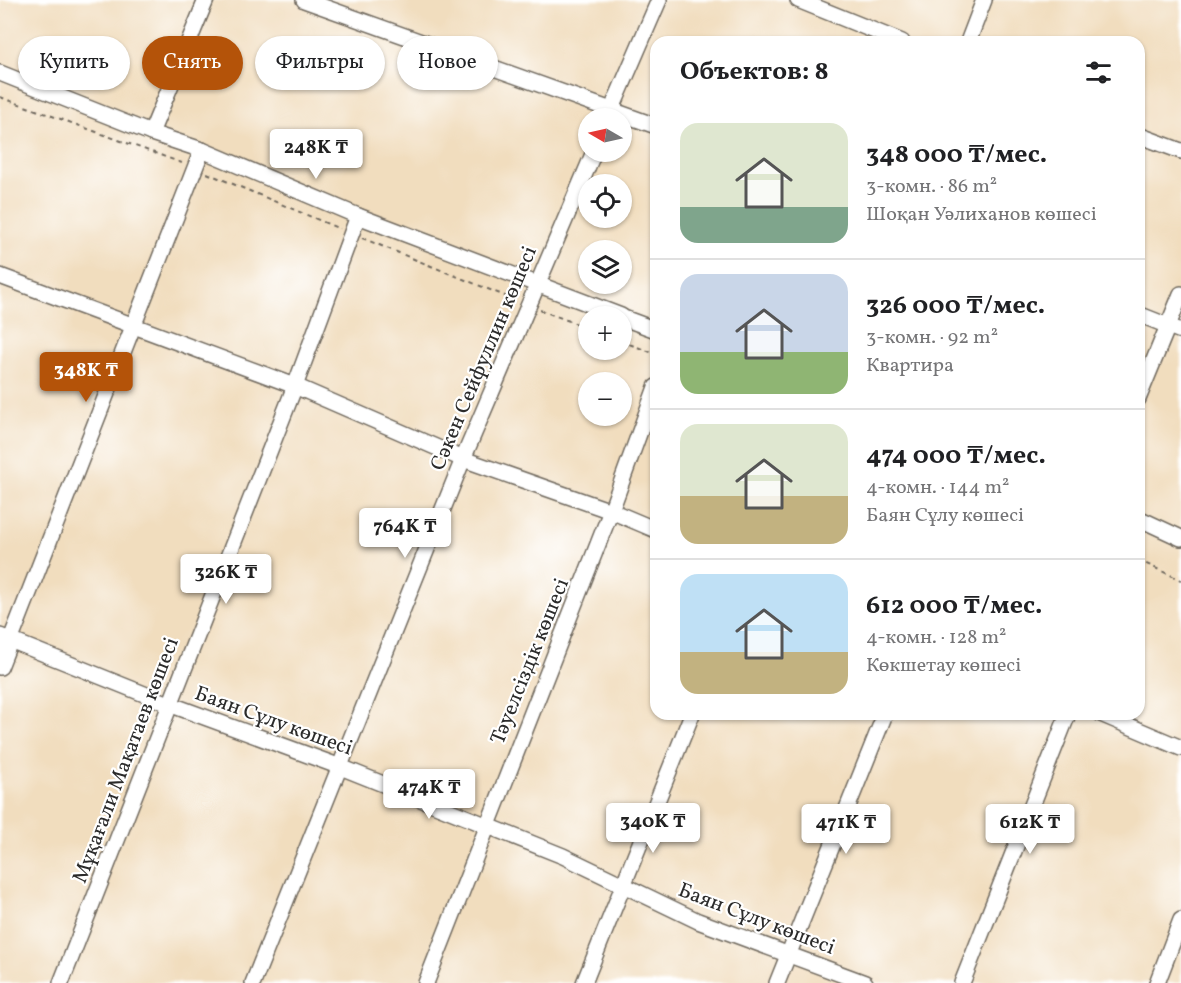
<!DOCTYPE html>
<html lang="ru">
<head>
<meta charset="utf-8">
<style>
  :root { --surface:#fff; --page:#f2f2f2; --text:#202124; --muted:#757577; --line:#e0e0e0; --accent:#b45309 }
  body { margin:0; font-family:Vollkorn,serif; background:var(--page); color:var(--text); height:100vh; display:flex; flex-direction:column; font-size:22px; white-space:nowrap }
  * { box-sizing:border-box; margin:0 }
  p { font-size:20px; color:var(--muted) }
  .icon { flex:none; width:33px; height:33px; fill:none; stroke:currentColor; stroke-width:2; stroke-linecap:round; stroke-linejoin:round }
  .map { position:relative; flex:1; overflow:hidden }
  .panel { position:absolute; left:650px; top:36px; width:495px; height:684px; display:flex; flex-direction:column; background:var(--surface); border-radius:18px; box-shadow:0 2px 4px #0004 }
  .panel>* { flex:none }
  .top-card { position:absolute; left:18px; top:36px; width:542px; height:54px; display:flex; gap:12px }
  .needle { width:39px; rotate:279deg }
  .fabs { position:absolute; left:578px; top:108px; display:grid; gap:12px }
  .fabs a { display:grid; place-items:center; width:54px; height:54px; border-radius:50%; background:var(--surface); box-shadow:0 2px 4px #0004; font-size:30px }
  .price { position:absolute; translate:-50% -51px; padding:0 14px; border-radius:6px; background:#fff; color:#222; font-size:20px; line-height:39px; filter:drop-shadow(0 2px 3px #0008) }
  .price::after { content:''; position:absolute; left:50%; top:36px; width:18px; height:14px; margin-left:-9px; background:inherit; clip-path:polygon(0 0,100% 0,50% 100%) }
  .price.on { background:var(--accent); color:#fff }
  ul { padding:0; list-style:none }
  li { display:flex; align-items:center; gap:18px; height:150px; padding:0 30px }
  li+li { border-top:2px solid var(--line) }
  li span { display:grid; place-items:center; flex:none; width:168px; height:120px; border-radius:18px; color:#555 }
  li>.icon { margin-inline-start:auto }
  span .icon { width:72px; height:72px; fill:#fffc; stroke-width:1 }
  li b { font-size:26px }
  h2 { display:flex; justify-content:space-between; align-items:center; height:72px; padding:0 30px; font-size:26px }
  .chip { padding:0 21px; border-radius:27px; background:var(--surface); box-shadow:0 2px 4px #0004; font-size:21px; line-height:54px }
  .chip.on { background:var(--accent); color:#fff }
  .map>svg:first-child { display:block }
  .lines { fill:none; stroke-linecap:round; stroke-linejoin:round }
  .minor-casing { stroke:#70695e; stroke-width:18 }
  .path { stroke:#70695e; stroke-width:2; stroke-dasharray:4.5 4.5; stroke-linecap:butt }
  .minor { stroke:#fff; stroke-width:15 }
  .labels { text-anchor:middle; stroke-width:4.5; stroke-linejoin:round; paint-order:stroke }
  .street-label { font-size:21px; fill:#2b2b2b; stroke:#fff }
</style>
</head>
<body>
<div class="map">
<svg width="1181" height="983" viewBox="0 0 1181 983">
  <rect width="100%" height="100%" fill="#fff"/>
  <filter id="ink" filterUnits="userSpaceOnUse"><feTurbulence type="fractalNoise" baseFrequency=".0167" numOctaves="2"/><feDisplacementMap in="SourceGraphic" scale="12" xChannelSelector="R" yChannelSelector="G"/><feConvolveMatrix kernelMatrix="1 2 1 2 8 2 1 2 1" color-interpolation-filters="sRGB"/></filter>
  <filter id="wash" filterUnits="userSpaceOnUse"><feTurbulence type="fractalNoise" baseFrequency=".008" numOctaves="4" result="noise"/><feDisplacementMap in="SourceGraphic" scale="24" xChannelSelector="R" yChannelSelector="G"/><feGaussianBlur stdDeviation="1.35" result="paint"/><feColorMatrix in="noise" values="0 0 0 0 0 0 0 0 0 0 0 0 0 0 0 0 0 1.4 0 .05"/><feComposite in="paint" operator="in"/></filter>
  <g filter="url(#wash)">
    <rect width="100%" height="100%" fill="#f1ddbe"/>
  </g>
  <g filter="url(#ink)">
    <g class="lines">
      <defs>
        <g id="minor">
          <polyline points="304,0 656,126"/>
          <polyline points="798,0 902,42"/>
          <polyline points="968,42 984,0"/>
          <polyline points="0,73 151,133 202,150 358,216 621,316"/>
          <polyline points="608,118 659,0"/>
          <polyline points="151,133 206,0"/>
          <polyline points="1138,135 1181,151"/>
          <polyline points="0,276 295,386 463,459 611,511 656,530"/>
          <polyline points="1138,314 1181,331"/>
          <polyline points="621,317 656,330"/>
          <polyline points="1138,399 1181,294"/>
          <polyline points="1138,518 1181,538"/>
          <polyline points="0,636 169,704 338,766 563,856 698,921 865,983"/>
          <polyline points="0,667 202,150"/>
          <polyline points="1101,714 1181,748"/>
          <polyline points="61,983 295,386 358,216"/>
          <polyline points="253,983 463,459 594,152"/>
          <polyline points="426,983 611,511 656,387"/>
          <polyline points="584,983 692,714"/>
          <polyline points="777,983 885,714"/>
          <polyline points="962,983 1068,714"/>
          <polyline points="1157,983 1181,920"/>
        </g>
      </defs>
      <use href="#minor" class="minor-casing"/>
      <g class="path">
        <polyline points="0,97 182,163"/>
        <polyline points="207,173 340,229"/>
        <polyline points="362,238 515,300"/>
        <polyline points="540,310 588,328"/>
        <polyline points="621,341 656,354"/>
        <polyline points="1138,560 1181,580"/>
      </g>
      <use href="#minor" class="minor"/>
    </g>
  </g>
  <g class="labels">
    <g class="street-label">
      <text transform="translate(483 358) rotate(-67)" y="7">Сәкен Сейфуллин көшесі</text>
      <text transform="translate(529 661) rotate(-68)" y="7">Тәуелсіздік көшесі</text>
      <text transform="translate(274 720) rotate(20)" y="7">Баян Сұлу көшесі</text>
      <text transform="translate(125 760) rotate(-69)" y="7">Мұқағали Мақатаев көшесі</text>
      <text transform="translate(757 918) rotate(21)" y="7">Баян Сұлу көшесі</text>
    </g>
  </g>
</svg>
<div class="fabs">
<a><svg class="needle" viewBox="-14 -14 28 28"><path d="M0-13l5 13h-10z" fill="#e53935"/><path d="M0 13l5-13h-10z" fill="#757577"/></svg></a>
<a><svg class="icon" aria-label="locate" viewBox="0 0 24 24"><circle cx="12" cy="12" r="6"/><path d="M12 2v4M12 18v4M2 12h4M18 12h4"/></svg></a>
<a><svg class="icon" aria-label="layers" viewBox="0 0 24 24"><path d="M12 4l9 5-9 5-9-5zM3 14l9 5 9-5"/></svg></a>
<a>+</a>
<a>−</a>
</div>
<b class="price" style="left:316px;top:180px">248K ₸</b>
<b class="price on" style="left:86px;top:403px">348K ₸</b>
<b class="price" style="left:405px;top:559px">764K ₸</b>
<b class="price" style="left:226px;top:605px">326K ₸</b>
<b class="price" style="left:429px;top:820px">474K ₸</b>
<b class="price" style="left:653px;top:854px">340K ₸</b>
<b class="price" style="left:846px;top:855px">471K ₸</b>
<b class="price" style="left:1030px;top:855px">612K ₸</b>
<div class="top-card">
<a class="chip">Купить</a>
<a class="chip on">Снять</a>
<a class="chip">Фильтры</a>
<a class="chip">Новое</a>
</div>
<section class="panel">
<h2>Объектов: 8<svg class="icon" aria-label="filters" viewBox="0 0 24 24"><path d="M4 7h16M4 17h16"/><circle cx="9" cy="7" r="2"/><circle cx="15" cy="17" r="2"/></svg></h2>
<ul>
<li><span style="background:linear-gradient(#dfe7d0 70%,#7fa58c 0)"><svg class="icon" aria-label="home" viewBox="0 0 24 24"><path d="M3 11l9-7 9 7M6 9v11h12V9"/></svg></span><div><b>348 000 ₸/мес.</b><p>3-комн. · 86 m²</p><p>Шоқан Уәлиханов көшесі</p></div></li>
<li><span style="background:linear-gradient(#c9d6e8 65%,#8fb573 0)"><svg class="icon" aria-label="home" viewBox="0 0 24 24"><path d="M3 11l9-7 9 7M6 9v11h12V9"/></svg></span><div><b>326 000 ₸/мес.</b><p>3-комн. · 92 m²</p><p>Квартира</p></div></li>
<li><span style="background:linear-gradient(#dfe7d0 60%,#c2b280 0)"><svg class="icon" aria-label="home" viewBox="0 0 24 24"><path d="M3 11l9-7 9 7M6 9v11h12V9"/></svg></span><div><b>474 000 ₸/мес.</b><p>4-комн. · 144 m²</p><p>Баян Сұлу көшесі</p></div></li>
<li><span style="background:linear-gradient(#bfe0f5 65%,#c2b280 0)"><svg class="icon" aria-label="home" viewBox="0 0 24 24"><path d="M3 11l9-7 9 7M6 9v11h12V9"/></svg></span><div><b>612 000 ₸/мес.</b><p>4-комн. · 128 m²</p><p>Көкшетау көшесі</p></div></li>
</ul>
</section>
</div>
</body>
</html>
